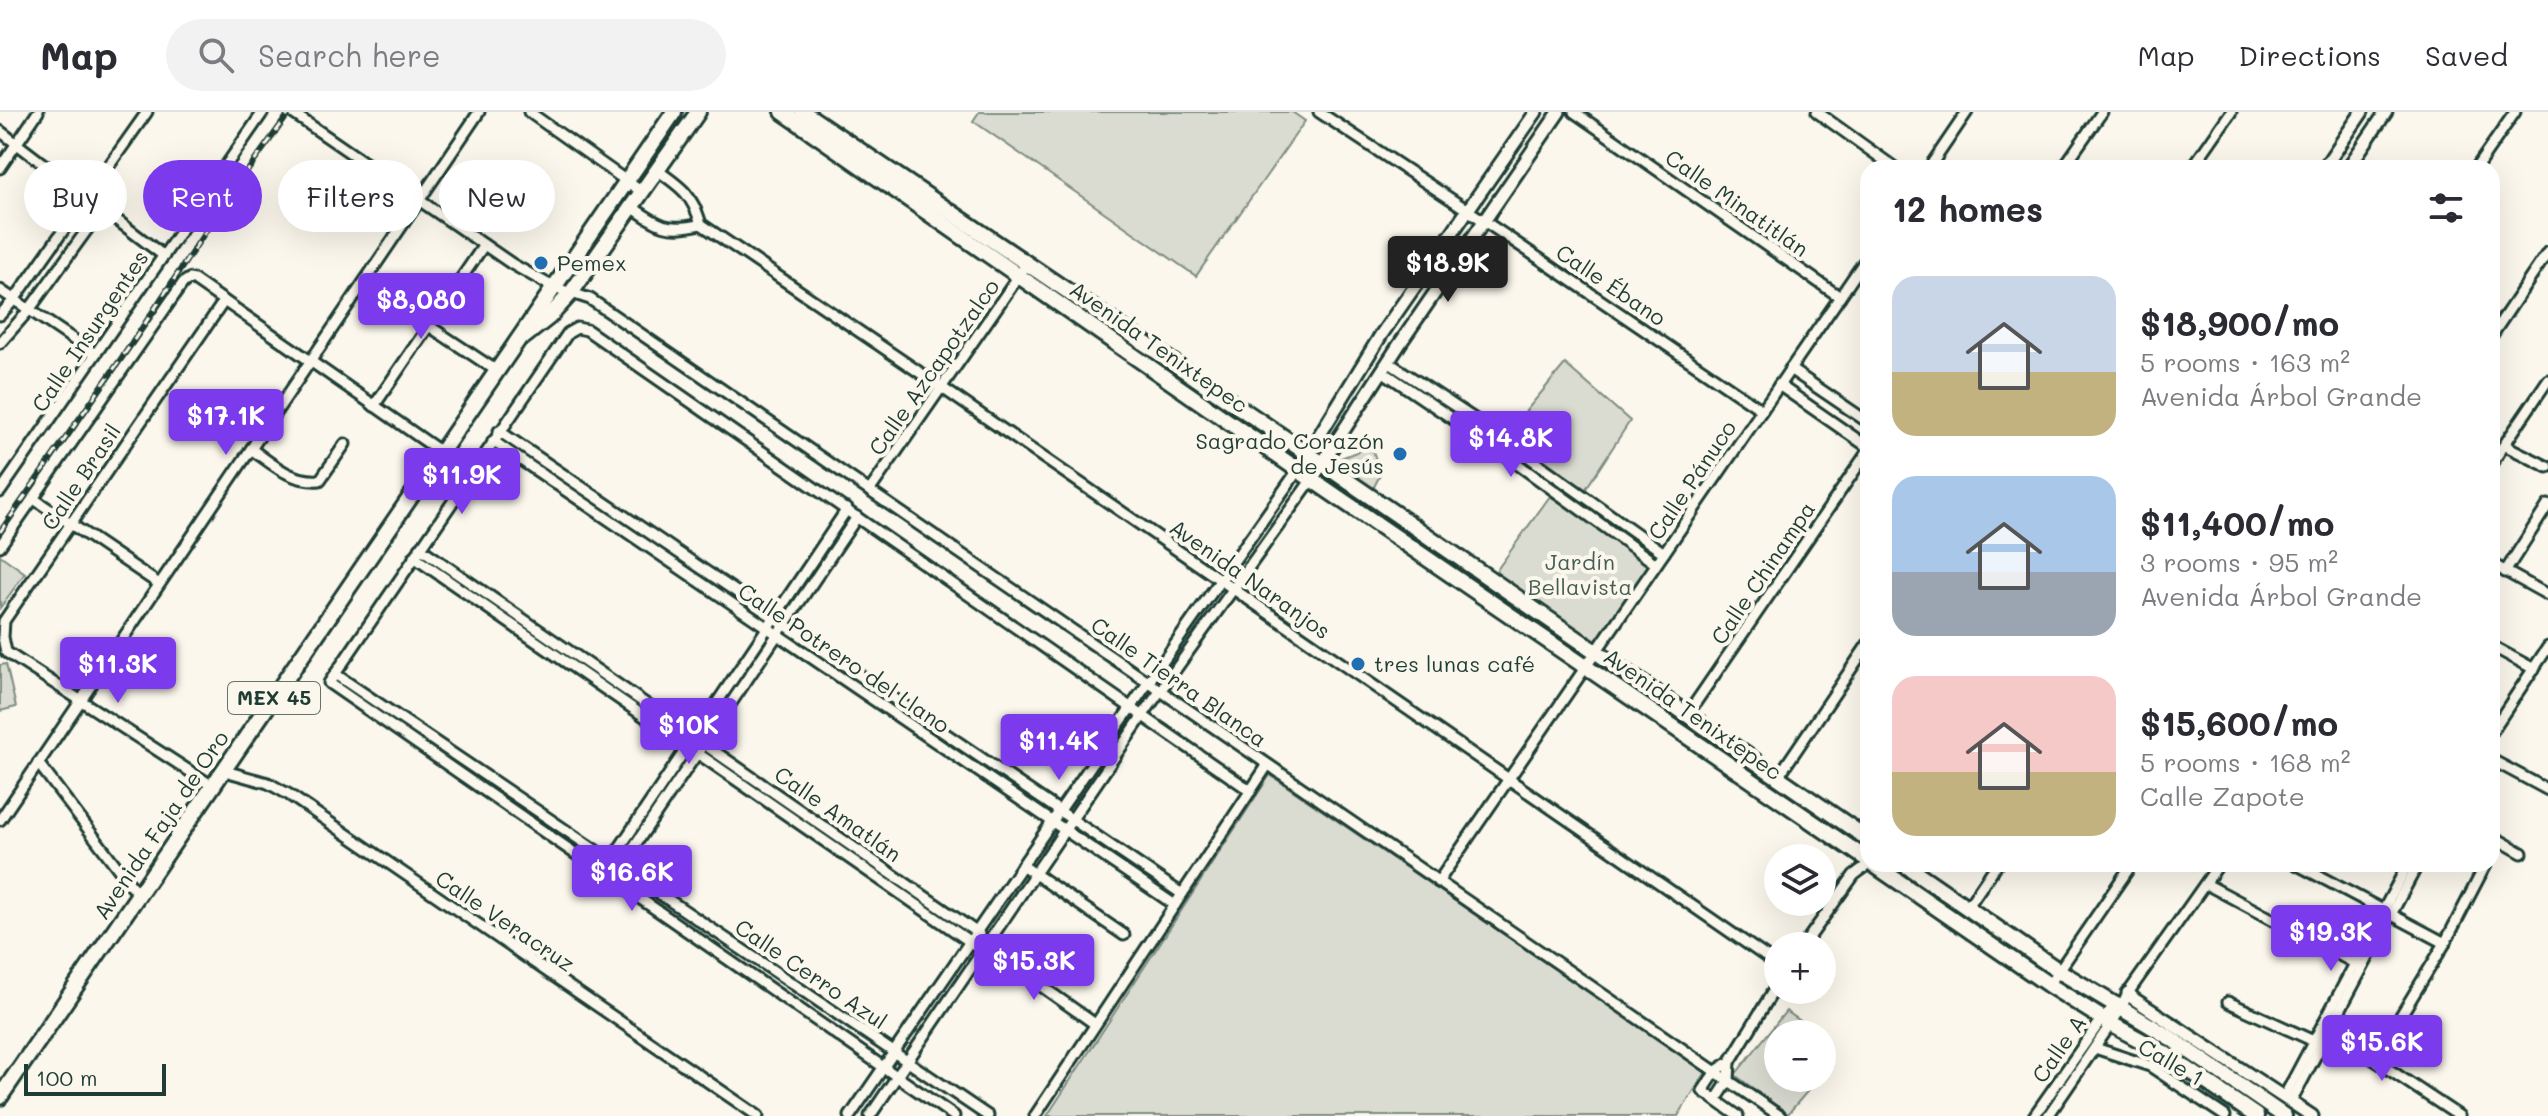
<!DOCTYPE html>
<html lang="en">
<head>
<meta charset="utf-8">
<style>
  :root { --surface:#fff; --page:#f2f2f3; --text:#2b2b33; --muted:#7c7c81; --line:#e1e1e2; --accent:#7c3aed }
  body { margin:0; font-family:Mali,sans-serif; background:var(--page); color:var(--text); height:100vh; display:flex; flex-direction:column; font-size:30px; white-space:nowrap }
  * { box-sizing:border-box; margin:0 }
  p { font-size:26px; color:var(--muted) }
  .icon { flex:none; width:44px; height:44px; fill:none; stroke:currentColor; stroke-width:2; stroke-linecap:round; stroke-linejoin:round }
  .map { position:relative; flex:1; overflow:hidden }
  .drawer { position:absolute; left:1860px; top:48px; width:640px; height:712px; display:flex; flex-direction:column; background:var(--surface); border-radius:24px; box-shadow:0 8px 32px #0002 }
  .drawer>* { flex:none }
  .hud { position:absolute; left:24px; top:48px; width:760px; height:72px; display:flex; gap:16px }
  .tools { position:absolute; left:1764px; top:732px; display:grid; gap:16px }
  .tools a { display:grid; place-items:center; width:72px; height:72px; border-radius:50%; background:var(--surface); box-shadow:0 8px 32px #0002; font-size:40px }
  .scale { position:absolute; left:24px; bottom:20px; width:142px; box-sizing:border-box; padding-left:8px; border:4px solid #1f3d34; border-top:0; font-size:22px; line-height:28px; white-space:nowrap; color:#1f3d34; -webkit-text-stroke:6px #fbf7ec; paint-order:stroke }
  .price { position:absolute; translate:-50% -68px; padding:0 18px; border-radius:8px; background:var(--accent); color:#fff; font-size:26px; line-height:52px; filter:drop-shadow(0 2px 4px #0008) }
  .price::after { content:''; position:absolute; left:50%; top:48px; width:24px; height:18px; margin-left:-12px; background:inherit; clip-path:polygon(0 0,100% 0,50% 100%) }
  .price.active { background:#222; color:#fff }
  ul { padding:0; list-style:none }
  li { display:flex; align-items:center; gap:24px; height:200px; padding:0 32px }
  li span { display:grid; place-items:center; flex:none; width:224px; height:160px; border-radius:24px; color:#555 }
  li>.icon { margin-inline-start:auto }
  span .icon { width:96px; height:96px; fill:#fffc; stroke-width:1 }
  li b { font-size:34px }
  h2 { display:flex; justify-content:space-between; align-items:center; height:96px; padding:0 32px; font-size:34px }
  .pill { padding:0 28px; border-radius:36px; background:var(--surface); box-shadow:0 8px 32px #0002; font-size:28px; line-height:72px }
  .pill.active { background:var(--accent); color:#fff }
  header { display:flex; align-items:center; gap:48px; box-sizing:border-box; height:112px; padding:0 40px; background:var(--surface); border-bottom:2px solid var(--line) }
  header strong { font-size:38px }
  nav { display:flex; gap:44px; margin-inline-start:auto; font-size:28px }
  .search { width:560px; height:72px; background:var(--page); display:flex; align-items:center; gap:20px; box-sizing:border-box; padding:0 28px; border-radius:44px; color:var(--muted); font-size:30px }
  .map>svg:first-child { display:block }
  .green { fill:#dbdcd1; stroke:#7d8c82; stroke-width:2 }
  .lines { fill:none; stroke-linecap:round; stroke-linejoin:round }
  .minor-casing { stroke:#1f3d34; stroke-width:15 }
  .tertiary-casing { stroke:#1f3d34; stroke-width:17 }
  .primary-casing { stroke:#1f3d34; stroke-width:20 }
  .minor { stroke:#fbf7ec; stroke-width:9 }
  .tertiary { stroke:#fbf7ec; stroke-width:11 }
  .primary { stroke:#fbf7ec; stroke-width:14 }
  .rail-casing { stroke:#1f3d34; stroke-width:6 }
  .rail { stroke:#fbf7ec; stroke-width:3; stroke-dasharray:9; stroke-linecap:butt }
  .poi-dot { fill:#1f6fb2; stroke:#fbf7ec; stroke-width:3 }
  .labels { text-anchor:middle; stroke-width:8; stroke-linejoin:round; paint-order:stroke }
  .shield { fill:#fbf7ec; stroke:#61756b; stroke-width:2 }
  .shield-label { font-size:20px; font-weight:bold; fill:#1f3d34 }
  .street-label { font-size:22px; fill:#1f3d34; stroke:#fbf7ec }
  .poi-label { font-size:22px; fill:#1f3d34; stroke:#fbf7ec; text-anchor:start }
  .park-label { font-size:22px; fill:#455d53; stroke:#fbf7ec }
</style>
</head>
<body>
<header>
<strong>Map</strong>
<div class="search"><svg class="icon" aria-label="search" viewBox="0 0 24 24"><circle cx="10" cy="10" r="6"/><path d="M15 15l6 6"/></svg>Search here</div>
<nav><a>Map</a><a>Directions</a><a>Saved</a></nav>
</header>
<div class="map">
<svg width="2548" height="1004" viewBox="0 0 2548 1004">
  <rect width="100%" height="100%" fill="#fbf7ec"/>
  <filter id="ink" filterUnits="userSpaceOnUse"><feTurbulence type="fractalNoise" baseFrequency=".0125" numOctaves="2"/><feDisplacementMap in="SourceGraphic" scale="16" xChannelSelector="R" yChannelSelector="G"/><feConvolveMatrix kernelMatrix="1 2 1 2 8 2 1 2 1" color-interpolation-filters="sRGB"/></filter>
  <g filter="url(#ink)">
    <g class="green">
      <polygon points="979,0 1292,0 1305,9 1196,164 973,9"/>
      <polygon points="1565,252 1630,309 1585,378 1506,323"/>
      <polygon points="1371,334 1381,361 1373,377 1331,350"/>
      <polygon points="1550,384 1653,452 1596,534 1494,462"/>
      <polygon points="0,443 25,461 0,496"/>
      <polygon points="6,552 16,595 0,599 0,553"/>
      <polygon points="1270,663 1706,960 1678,1004 1047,1004"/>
      <polygon points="1786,899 1818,921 1778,922 1778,966 1801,966 1812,974 1788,1002 1735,963"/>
    </g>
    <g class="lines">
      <defs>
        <g id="minor">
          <polyline points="291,0 512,152 553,175 590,187 1780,1004"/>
          <polyline points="529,0 642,80"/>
          <polyline points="1319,0 1484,109 1762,298"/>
          <polyline points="1574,0 1840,185"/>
          <polyline points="1817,0 1895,56"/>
          <polyline points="0,19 164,144"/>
          <polyline points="0,56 38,0"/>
          <polyline points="1929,56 1967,0"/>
          <polyline points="2063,56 2102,0"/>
          <polyline points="2192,56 2231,0"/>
          <polyline points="2476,56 2515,0"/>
          <path d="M657 58C681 75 692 82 701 112L941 275 1778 853"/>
          <path d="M632 95C659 114 668 120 701 112"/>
          <polyline points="364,171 497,259"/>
          <polyline points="0,178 95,242"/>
          <polyline points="0,203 14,188 147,0"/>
          <polyline points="2492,223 2548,140"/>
          <polyline points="0,231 29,198 102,97"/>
          <polyline points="1388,250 1485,314 1664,441"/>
          <polyline points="1790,257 1868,310"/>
          <polyline points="1382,259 1487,330 1656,452"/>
          <polyline points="1779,273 1868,335"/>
          <polyline points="374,294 484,133"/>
          <polyline points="499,319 1182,782"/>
          <polyline points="493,329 1175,793"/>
          <polyline points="2504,333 2548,355"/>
          <path d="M251 337C274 353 291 370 320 368L345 332"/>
          <polyline points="2492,351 2548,268"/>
          <polyline points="870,378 1027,152"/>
          <polyline points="0,380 263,0"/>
          <polyline points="34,387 159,472"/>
          <polyline points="0,434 183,171 189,167 194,168 441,340"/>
          <polyline points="420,436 979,822"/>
          <polyline points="414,445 982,838 993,840 1095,912"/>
          <polyline points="2492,452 2548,483"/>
          <polyline points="2505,460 2548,393"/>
          <polyline points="2492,534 2534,557"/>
          <polyline points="335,562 988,1004"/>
          <polyline points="1687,603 1868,339"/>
          <polyline points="2492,619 2548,535"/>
          <polyline points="2492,648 2548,678"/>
          <polyline points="38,651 139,784"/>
          <polyline points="225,659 268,671 288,682 758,1004"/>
          <polyline points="1778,665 1868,532"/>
          <polyline points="214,675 6,540 3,525 4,509 224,189"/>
          <polyline points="0,708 479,0"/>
          <polyline points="2492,724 2522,741"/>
          <polyline points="2296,752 2445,831"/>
          <polyline points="608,753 847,397"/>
          <polyline points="1022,753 1124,823"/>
          <polyline points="612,767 857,405"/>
          <polyline points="1438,770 1868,144"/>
          <polyline points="2206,772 2360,854"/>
          <polyline points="1967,796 1997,752"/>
          <polyline points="1803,834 1854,763 1869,752"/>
          <polyline points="2049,873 2132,752"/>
          <polyline points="2228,890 2318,931"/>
          <polyline points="2325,915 2459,1004"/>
          <polyline points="2095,936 2150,954 2225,1004"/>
          <polyline points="2375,946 2445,831 2486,752"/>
          <polyline points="2284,985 2408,752"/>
          <polyline points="1716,988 1729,968 1730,950"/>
          <polyline points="2291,990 2418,752"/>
          <polyline points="850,1004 1131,595 1298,358"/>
          <polyline points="870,1004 1143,603 1312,367"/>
          <polyline points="954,1004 329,571 568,221 577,216 587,218 1251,679"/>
          <polyline points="1035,1004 1267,654"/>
          <polyline points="1738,1004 1703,979 1716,959 1730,950 1778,871"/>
          <polyline points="2034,1004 2102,907 2118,891"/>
          <polyline points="2048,1004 2121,897 2128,881 2219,752"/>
        </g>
        <g id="tertiary">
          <polyline points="2324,56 2362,0"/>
          <polyline points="2348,56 2386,0"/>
          <polyline points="1298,358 1381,223 1536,0"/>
          <polyline points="1312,367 1399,233 1559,0"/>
          <polyline points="2128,881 2134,887 2312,1004"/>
        </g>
        <g id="primary">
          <polyline points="783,0 1298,358 1868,748"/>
          <polyline points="803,0 1323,352 1868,727"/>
          <polyline points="525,224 549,205 571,181 698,0"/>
          <polyline points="1873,752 2049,873 2111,912 2164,941 2256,1004"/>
          <polyline points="1904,752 2059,859 2169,925 2284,1004"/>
          <polyline points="0,985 674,0"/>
        </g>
      </defs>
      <use href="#minor" class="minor-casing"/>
      <use href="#tertiary" class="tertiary-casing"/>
      <use href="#primary" class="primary-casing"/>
      <use href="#minor" class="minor"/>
      <use href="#tertiary" class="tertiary"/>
      <use href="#primary" class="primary"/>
      <defs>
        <polyline id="rail" points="0,420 132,231 225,90 290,0"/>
      </defs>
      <use href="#rail" class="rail-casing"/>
      <use href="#rail" class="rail"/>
    </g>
  </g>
  <g class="poi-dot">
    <circle cx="541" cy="151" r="8"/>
    <circle cx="1400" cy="342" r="8"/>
    <circle cx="1358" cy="552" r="8"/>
  </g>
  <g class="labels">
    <rect class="shield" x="228" y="570" width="92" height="32" rx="6"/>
    <g class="shield-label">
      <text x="274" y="593">MEX 45</text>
    </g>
    <g class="street-label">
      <text transform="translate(1737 91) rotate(35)" y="8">Calle Minatitlán</text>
      <text transform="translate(1611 173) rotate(34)" y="8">Calle Ébano</text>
      <text transform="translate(90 219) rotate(-56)" y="8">Calle Insurgentes</text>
      <text transform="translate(1159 235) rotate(35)" y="8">Avenida Tenixtepec</text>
      <text transform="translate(934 255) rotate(-55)" y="8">Calle Azcapotzalco</text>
      <text transform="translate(81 365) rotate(-56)" y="8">Calle Brasil</text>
      <text transform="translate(1692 368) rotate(-56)" y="8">Calle Pánuco</text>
      <text transform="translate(1763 461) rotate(-56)" y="8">Calle Chinampa</text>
      <text transform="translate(1250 467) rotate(35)" y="8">Avenida Naranjos</text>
      <text transform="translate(844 546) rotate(34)" y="8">Calle Potrero del Llano</text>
      <text transform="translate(1179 570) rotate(35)" y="8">Calle Tierra Blanca</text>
      <text transform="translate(1693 602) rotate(35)" y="8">Avenida Tenixtepec</text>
      <text transform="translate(838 702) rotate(35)" y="8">Calle Amatlán</text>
      <text transform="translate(161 713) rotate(-56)" y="8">Avenida Faja de Oro</text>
      <text transform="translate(505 809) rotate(34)" y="8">Calle Veracruz</text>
      <text transform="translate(811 862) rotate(34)" y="8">Calle Cerro Azul</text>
      <text transform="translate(2059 937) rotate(-55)" y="8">Calle A</text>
      <text transform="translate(2171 950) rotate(30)" y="8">Calle 1</text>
    </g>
    <g class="poi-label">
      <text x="557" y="159">Pemex</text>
      <text x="1384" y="337" text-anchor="end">Sagrado Corazón<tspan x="1384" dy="25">de Jesús</tspan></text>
      <text x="1374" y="560">tres lunas café</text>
    </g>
    <g class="park-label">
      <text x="1580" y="458">Jardín<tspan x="1580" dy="25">Bellavista</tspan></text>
    </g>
  </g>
</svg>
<div class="tools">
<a><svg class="icon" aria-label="layers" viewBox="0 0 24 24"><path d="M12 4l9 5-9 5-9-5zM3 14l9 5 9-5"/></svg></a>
<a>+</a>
<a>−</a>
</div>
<div class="scale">100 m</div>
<b class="price active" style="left:1448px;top:192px">$18.9K</b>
<b class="price" style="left:421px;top:229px">$8,080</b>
<b class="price" style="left:226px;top:345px">$17.1K</b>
<b class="price" style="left:1511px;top:367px">$14.8K</b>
<b class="price" style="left:462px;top:404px">$11.9K</b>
<b class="price" style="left:118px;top:593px">$11.3K</b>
<b class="price" style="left:689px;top:654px">$10K</b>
<b class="price" style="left:1059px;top:670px">$11.4K</b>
<b class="price" style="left:632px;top:801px">$16.6K</b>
<b class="price" style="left:2331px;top:861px">$19.3K</b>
<b class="price" style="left:1034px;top:890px">$15.3K</b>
<b class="price" style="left:2382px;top:971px">$15.6K</b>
<div class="hud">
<a class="pill">Buy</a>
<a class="pill active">Rent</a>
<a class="pill">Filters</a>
<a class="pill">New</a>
</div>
<section class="drawer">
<h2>12 homes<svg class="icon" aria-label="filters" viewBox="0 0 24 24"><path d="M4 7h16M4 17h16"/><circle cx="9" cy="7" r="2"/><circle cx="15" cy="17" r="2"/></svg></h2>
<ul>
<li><span style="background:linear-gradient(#c9d6e8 60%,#c2b280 0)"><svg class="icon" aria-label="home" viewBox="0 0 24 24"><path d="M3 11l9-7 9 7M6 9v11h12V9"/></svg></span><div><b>$18,900/mo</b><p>5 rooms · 163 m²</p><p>Avenida Árbol Grande</p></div></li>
<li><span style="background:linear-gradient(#a9c7e8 60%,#9aa5b1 0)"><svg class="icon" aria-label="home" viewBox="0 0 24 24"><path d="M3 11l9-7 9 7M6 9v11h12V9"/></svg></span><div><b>$11,400/mo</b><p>3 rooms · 95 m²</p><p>Avenida Árbol Grande</p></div></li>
<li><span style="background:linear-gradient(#f6c9c9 60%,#c2b280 0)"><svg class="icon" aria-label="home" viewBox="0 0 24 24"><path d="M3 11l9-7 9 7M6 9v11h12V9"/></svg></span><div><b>$15,600/mo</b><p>5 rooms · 168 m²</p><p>Calle Zapote</p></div></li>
</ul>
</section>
</div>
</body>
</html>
